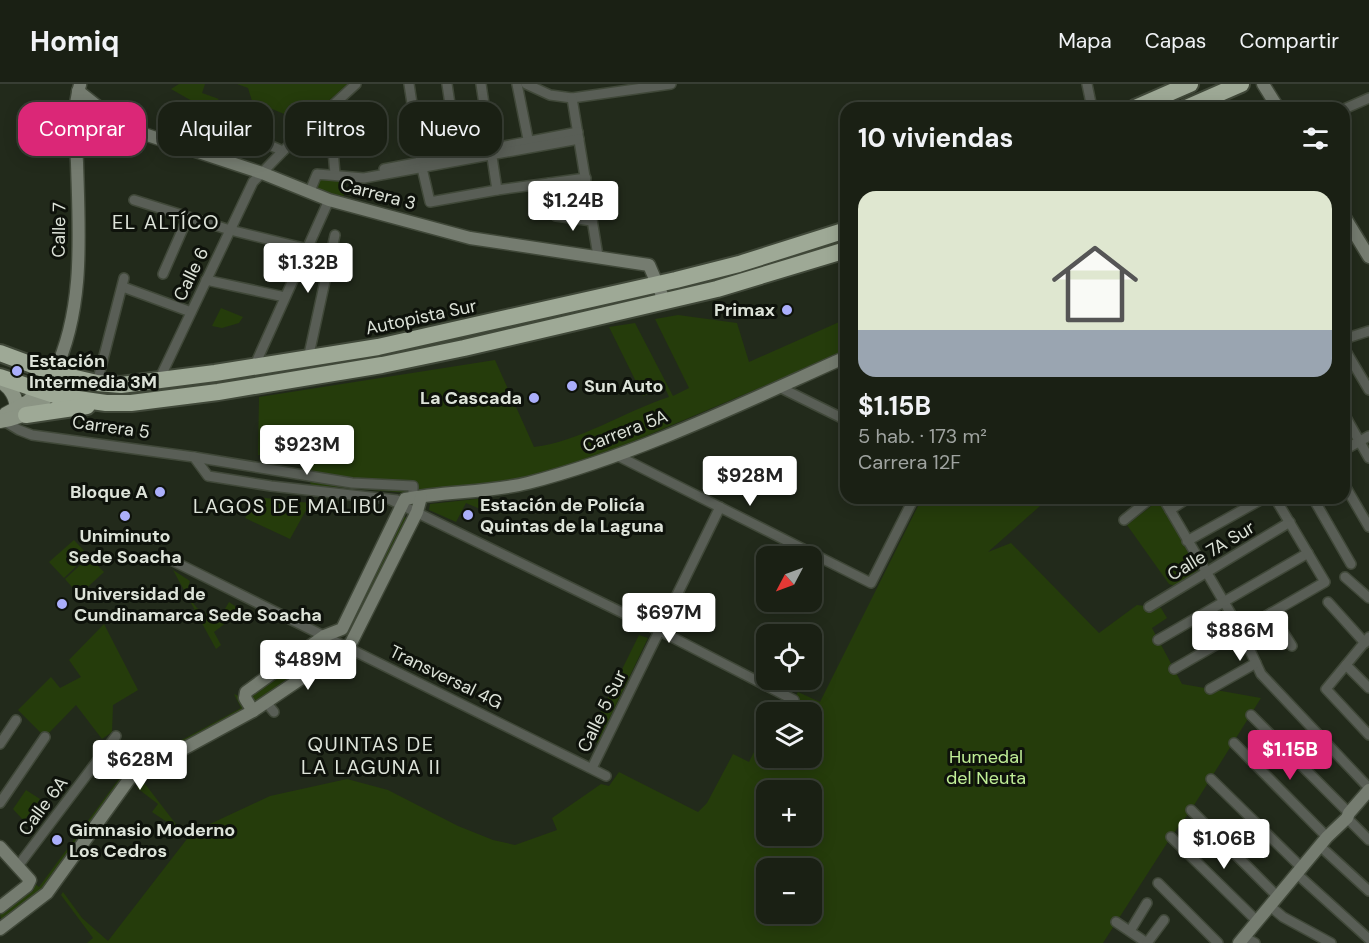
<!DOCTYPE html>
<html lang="es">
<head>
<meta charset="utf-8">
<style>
  :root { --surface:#1a2014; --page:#23281d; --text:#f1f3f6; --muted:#9fa3a0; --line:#383e34; --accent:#db2777 }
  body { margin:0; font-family:"DM Sans",sans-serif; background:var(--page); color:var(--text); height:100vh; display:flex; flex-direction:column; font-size:22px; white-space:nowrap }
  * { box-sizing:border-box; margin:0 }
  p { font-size:20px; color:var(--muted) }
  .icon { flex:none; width:33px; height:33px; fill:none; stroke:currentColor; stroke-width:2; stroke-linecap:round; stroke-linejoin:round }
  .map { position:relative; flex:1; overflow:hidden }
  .drawer { position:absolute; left:840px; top:18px; width:510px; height:402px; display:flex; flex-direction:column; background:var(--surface); border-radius:18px; box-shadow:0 3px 15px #0003,0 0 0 2px var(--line) }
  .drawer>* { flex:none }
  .top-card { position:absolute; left:18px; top:18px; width:570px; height:54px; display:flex; gap:12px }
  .needle { width:39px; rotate:229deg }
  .buttons { position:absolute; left:756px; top:462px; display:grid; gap:12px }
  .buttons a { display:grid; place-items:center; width:66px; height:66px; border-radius:12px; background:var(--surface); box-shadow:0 3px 15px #0003,0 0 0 2px var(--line); font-size:30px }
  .price { position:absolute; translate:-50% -51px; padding:0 14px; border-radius:6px; background:#fff; color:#222; font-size:20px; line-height:39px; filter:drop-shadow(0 2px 3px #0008) }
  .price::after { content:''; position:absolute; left:50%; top:36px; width:18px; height:14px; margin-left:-9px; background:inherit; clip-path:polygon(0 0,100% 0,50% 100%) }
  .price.active { background:var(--accent); color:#fff }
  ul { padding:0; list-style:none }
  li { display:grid; align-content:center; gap:12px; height:318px; padding:0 18px }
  li span { display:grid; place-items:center; height:186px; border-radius:18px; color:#555 }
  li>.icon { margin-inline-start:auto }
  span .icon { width:108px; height:108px; fill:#fffc; stroke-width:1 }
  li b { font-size:26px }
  h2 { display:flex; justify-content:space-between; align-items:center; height:72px; padding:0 18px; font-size:26px }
  .chip { padding:0 21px; border-radius:18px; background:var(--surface); box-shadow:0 3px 15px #0003,0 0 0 2px var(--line); font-size:21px; line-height:54px }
  .chip.active { background:var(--accent); color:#fff }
  header { display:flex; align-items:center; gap:36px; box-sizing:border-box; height:84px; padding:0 30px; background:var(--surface); border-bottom:2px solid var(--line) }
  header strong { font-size:28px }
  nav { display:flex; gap:33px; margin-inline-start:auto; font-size:21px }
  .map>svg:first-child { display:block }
  .green { fill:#253c0b; fill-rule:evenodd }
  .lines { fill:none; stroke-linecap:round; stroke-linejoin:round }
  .street-casing { stroke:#404839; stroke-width:12 }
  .secondary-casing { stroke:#404839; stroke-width:15 }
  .primary-casing { stroke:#404839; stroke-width:16 }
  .highway-casing { stroke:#404839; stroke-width:20 }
  .street { stroke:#595e56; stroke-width:9 }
  .secondary { stroke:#757c70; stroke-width:12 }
  .primary { stroke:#8b9484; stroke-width:14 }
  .highway { stroke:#9ea996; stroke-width:16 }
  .poi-dot { fill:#abaffb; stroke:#0e120b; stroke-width:2 }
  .labels { text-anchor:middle; stroke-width:6; stroke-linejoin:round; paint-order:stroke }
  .street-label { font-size:18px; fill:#dde3d9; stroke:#0e120b }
  .poi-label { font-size:18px; font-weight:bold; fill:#dde3d9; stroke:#0e120b; text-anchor:start }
  .park-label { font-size:18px; fill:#c0ee97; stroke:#0e120b }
  .neighbourhood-label { font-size:20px; letter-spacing:1.5px; fill:#dde3d9; stroke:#0e120b }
</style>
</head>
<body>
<header>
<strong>Homiq</strong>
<nav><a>Mapa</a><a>Capas</a><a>Compartir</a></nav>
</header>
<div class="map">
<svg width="1369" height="859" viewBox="0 0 1369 859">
  <rect width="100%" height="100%" fill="#222a1b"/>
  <g class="green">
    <polygon points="179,0 205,0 202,9 219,15 206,25 171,5"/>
    <polygon points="237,0 348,0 304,38 252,17 248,4"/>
    <polygon points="320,92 346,99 343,116 316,106"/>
    <polygon points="221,224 243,233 239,239 222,244 212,242"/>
    <path d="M678 231 737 239 749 278 846 235V267L618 364 527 394 420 410 311 401 306 386 309 370 258 371 259 313 495 276 534 363C579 358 625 327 669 313L665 304 643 312 609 243 635 239 673 312 689 304 655 235Z"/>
    <polygon points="256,413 310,419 290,455 245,434"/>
    <polygon points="485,414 480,425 466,419 456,438 429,426 430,420"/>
    <path d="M922 414H1049L988 468 1011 459 1099 549 1137 521 1161 524 1167 534 1152 544 1182 600 1261 614 1191 726 1171 753 1103 859H87L93 854 61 811 63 808 82 834 108 857 190 751 195 747 270 712 347 695 388 706 458 742 493 756 515 761 557 746 552 734 601 700 609 702 619 688 698 728 707 719 733 670 749 678 766 644V674H812V628H774L780 618 790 622 798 608 820 618ZM766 706H812V752H766ZM766 784H812V830H766Z"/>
    <polygon points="1159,416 1198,486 1175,502 1169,500 1127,441"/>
    <polygon points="403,432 408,435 349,552 344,549"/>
    <polygon points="74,456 88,471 64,494 49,478"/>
    <polygon points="89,473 104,488 79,511 65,495"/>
    <polygon points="173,486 190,497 186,510 197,524 218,537 229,518 248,531 236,540 231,535 214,548 221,561 216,565"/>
    <polygon points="104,540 138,606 113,621 112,648 102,655 76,621 45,653 18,626 51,593 60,604 81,593 69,576"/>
    <polygon points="639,551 648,554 598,659 588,654"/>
    <polygon points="327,557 332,559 333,564 257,618 251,615 252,608"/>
    <polygon points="234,610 239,612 246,626 127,694 47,805 2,839 0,830 34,806 30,799 32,797 39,803 121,692 138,681 127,669 132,667 143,677 241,624"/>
    <polygon points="142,696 182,748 152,728 158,720 137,704"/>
    <polygon points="26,706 40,715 24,737 13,725"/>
  </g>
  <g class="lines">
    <defs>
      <g id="street">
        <polyline points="409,0 422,84 430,118 497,106 586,94"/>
        <polyline points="447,0 458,74"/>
        <polyline points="481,0 497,106"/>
        <polyline points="517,0 529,60"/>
        <polyline points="526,0 550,11 572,14 671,0"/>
        <polyline points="1087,0 1092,24"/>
        <polyline points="572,14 598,172"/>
        <polyline points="1344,25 1369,14"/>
        <polyline points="196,29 283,67"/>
        <polyline points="333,66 335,90"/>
        <polyline points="384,85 578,48"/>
        <polyline points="549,99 556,132 592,137"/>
        <polyline points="310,107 317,90 364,94 579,55"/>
        <polyline points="134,116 230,146 308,165"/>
        <polyline points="163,190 188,133"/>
        <polyline points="206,196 285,213"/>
        <polyline points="123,203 191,228"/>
        <polyline points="1344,255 1369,247"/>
        <polyline points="1344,264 1369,306"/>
        <polyline points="308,275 335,151"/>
        <polyline points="254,283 329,116"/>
        <polyline points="159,296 253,98 283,67 356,0"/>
        <polyline points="97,299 124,194"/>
        <polyline points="779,303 846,336"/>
        <polyline points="1344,330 1369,374"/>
        <polyline points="4,337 19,346 32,351 194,373 208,392 271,402 397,416"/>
        <polyline points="1344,366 1369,352"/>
        <polyline points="616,371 871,499 914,414"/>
        <polyline points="194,373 352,399 413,402 413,414"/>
        <polyline points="1344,400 1369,443"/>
        <polyline points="1163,414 1241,547 1261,590 1369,704"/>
        <polyline points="1313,414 1351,480"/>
        <polyline points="391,416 660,547 794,616"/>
        <polyline points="1170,426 1188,414"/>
        <polyline points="1124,436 1151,414"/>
        <polyline points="1187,457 1264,414"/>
        <polyline points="173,477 606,692"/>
        <polyline points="1345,493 1369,514"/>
        <polyline points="1328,518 1365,559"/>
        <polyline points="1149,523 1290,438"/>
        <polyline points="1271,529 1292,562"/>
        <polyline points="1369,553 1326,605 1369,651"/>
        <polyline points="1158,556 1308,469"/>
        <polyline points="1346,581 1369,604"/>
        <polyline points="1174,585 1325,498 1275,414"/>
        <polyline points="1210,605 1256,579"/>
        <polyline points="266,618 274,628"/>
        <polyline points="1251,631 1349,729"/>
        <polyline points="1234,659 1327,753"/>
        <polyline points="0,660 16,636"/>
        <polyline points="592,684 720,423"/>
        <polyline points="1211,695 1302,784"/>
        <polyline points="0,719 45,653"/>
        <polyline points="1191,726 1278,813"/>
        <polyline points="1347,734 1369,756"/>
        <polyline points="1171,753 1257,837"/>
        <polyline points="1320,762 1369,807"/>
        <polyline points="18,782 116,652"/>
        <polyline points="1297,790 1369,855"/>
        <polyline points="1158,799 1218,859"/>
        <polyline points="1270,822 1283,833 1331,859"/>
        <polyline points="1116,838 1147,859"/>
        <polyline points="1130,847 1147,819"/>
        <polyline points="1244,853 1255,859"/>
        <polyline points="1147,859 1164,836"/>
      </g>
      <g id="secondary">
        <polyline points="1263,0 1278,24"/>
        <polyline points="78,7 116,37 138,48 262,89 329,116 470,154 649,181 665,218"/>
        <polyline points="1344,132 1369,173"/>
        <path d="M54 289C85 225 79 149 77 79 76 54 72 26 80 1"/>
        <path d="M253 627 245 614 246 608 324 552 342 545 405 415C446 407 488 409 528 399 637 371 743 319 846 273"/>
        <polyline points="0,763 30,796 27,802 0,823"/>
        <polyline points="0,845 47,809 130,694 253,627 348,563 352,557 417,428 421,413"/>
        <polyline points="1239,859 1327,753 1347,734 1349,729 1369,706"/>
      </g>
      <g id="primary">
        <path d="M0 297C11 304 16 312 17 325"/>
        <polyline points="6,330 28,318 45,300"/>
        <path d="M0 337C28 333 51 320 54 289"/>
      </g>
      <g id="highway">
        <polyline points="1135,24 1190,0"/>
        <polyline points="1186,24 1241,0"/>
        <polyline points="0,269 54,289 97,299 121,301 215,289 378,263 676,196 739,180 846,146"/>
        <polyline points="0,293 57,312 106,319 131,319 218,308 382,281 464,264 717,205 846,166"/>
        <polyline points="26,331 87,322"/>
      </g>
    </defs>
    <use href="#street" class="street-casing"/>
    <use href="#secondary" class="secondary-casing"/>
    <use href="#primary" class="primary-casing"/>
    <use href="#highway" class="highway-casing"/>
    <use href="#street" class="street"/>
    <use href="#secondary" class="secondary"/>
    <use href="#primary" class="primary"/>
    <use href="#highway" class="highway"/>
  </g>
  <g class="poi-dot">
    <circle cx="787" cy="226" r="6"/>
    <circle cx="17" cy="287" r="6"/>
    <circle cx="572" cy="302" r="6"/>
    <circle cx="534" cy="314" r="6"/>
    <circle cx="160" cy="408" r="6"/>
    <circle cx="468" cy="431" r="6"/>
    <circle cx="125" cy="432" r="6"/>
    <circle cx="62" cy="520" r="6"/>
    <circle cx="57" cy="756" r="6"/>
  </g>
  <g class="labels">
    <g class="street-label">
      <text transform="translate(378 110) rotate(15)" y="6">Carrera 3</text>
      <text transform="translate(59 146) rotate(-89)" y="6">Calle 7</text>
      <text transform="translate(191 190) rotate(-64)" y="6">Calle 6</text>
      <text transform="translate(421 233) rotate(-12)" y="6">Autopista Sur</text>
      <text transform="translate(111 343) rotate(8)" y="6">Carrera 5</text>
      <text transform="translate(625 347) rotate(-21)" y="6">Carrera 5A</text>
      <text transform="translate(1211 467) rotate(-31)" y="6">Calle 7A Sur</text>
      <text transform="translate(446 593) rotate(26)" y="6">Transversal 4G</text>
      <text transform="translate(602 627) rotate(-64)" y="6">Calle 5 Sur</text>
      <text transform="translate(43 722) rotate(-53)" y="6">Calle 6A</text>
    </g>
    <g class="poi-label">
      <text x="775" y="232" text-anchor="end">Primax</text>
      <text x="29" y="283">Estación<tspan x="29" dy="21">Intermedia 3M</tspan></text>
      <text x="584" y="308">Sun Auto</text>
      <text x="522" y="320" text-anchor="end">La Cascada</text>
      <text x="148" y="414" text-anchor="end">Bloque A</text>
      <text x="480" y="427">Estación de Policía<tspan x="480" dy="21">Quintas de la Laguna</tspan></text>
      <text x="125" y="458" text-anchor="middle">Uniminuto<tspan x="125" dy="21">Sede Soacha</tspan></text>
      <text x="74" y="516">Universidad de<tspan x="74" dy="21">Cundinamarca Sede Soacha</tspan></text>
      <text x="69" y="752">Gimnasio Moderno<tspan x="69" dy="21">Los Cedros</tspan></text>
    </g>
    <g class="park-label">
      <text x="986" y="679">Humedal<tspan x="986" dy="21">del Neuta</tspan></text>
    </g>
    <g class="neighbourhood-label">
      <text x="166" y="145">EL ALTÍCO</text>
      <text x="290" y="429">LAGOS DE MALIBÚ</text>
      <text x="371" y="667">QUINTAS DE<tspan x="371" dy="23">LA LAGUNA II</tspan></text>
    </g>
  </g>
</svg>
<div class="buttons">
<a><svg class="needle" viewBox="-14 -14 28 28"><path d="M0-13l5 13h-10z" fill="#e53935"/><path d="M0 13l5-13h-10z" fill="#9fa3a0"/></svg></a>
<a><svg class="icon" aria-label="locate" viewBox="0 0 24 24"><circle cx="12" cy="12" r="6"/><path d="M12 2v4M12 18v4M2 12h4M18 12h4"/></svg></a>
<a><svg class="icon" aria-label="layers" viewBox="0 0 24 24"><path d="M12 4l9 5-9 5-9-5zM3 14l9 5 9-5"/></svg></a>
<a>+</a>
<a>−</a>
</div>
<b class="price" style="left:573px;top:148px">$1.24B</b>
<b class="price" style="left:308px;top:210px">$1.32B</b>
<b class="price" style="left:307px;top:392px">$923M</b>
<b class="price" style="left:750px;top:423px">$928M</b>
<b class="price" style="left:669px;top:560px">$697M</b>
<b class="price" style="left:1240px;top:578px">$886M</b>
<b class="price" style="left:308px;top:607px">$489M</b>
<b class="price active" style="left:1290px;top:697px">$1.15B</b>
<b class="price" style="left:140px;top:707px">$628M</b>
<b class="price" style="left:1224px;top:786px">$1.06B</b>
<div class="top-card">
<a class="chip active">Comprar</a>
<a class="chip">Alquilar</a>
<a class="chip">Filtros</a>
<a class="chip">Nuevo</a>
</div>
<section class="drawer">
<h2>10 viviendas<svg class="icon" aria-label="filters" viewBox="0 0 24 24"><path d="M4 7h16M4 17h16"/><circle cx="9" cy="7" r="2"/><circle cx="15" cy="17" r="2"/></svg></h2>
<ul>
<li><span style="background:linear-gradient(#dfe7d0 75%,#9aa5b1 0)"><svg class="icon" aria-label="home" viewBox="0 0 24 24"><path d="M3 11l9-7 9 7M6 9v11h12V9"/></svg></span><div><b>$1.15B</b><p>5 hab. · 173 m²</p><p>Carrera 12F</p></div></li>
</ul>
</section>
</div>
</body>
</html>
